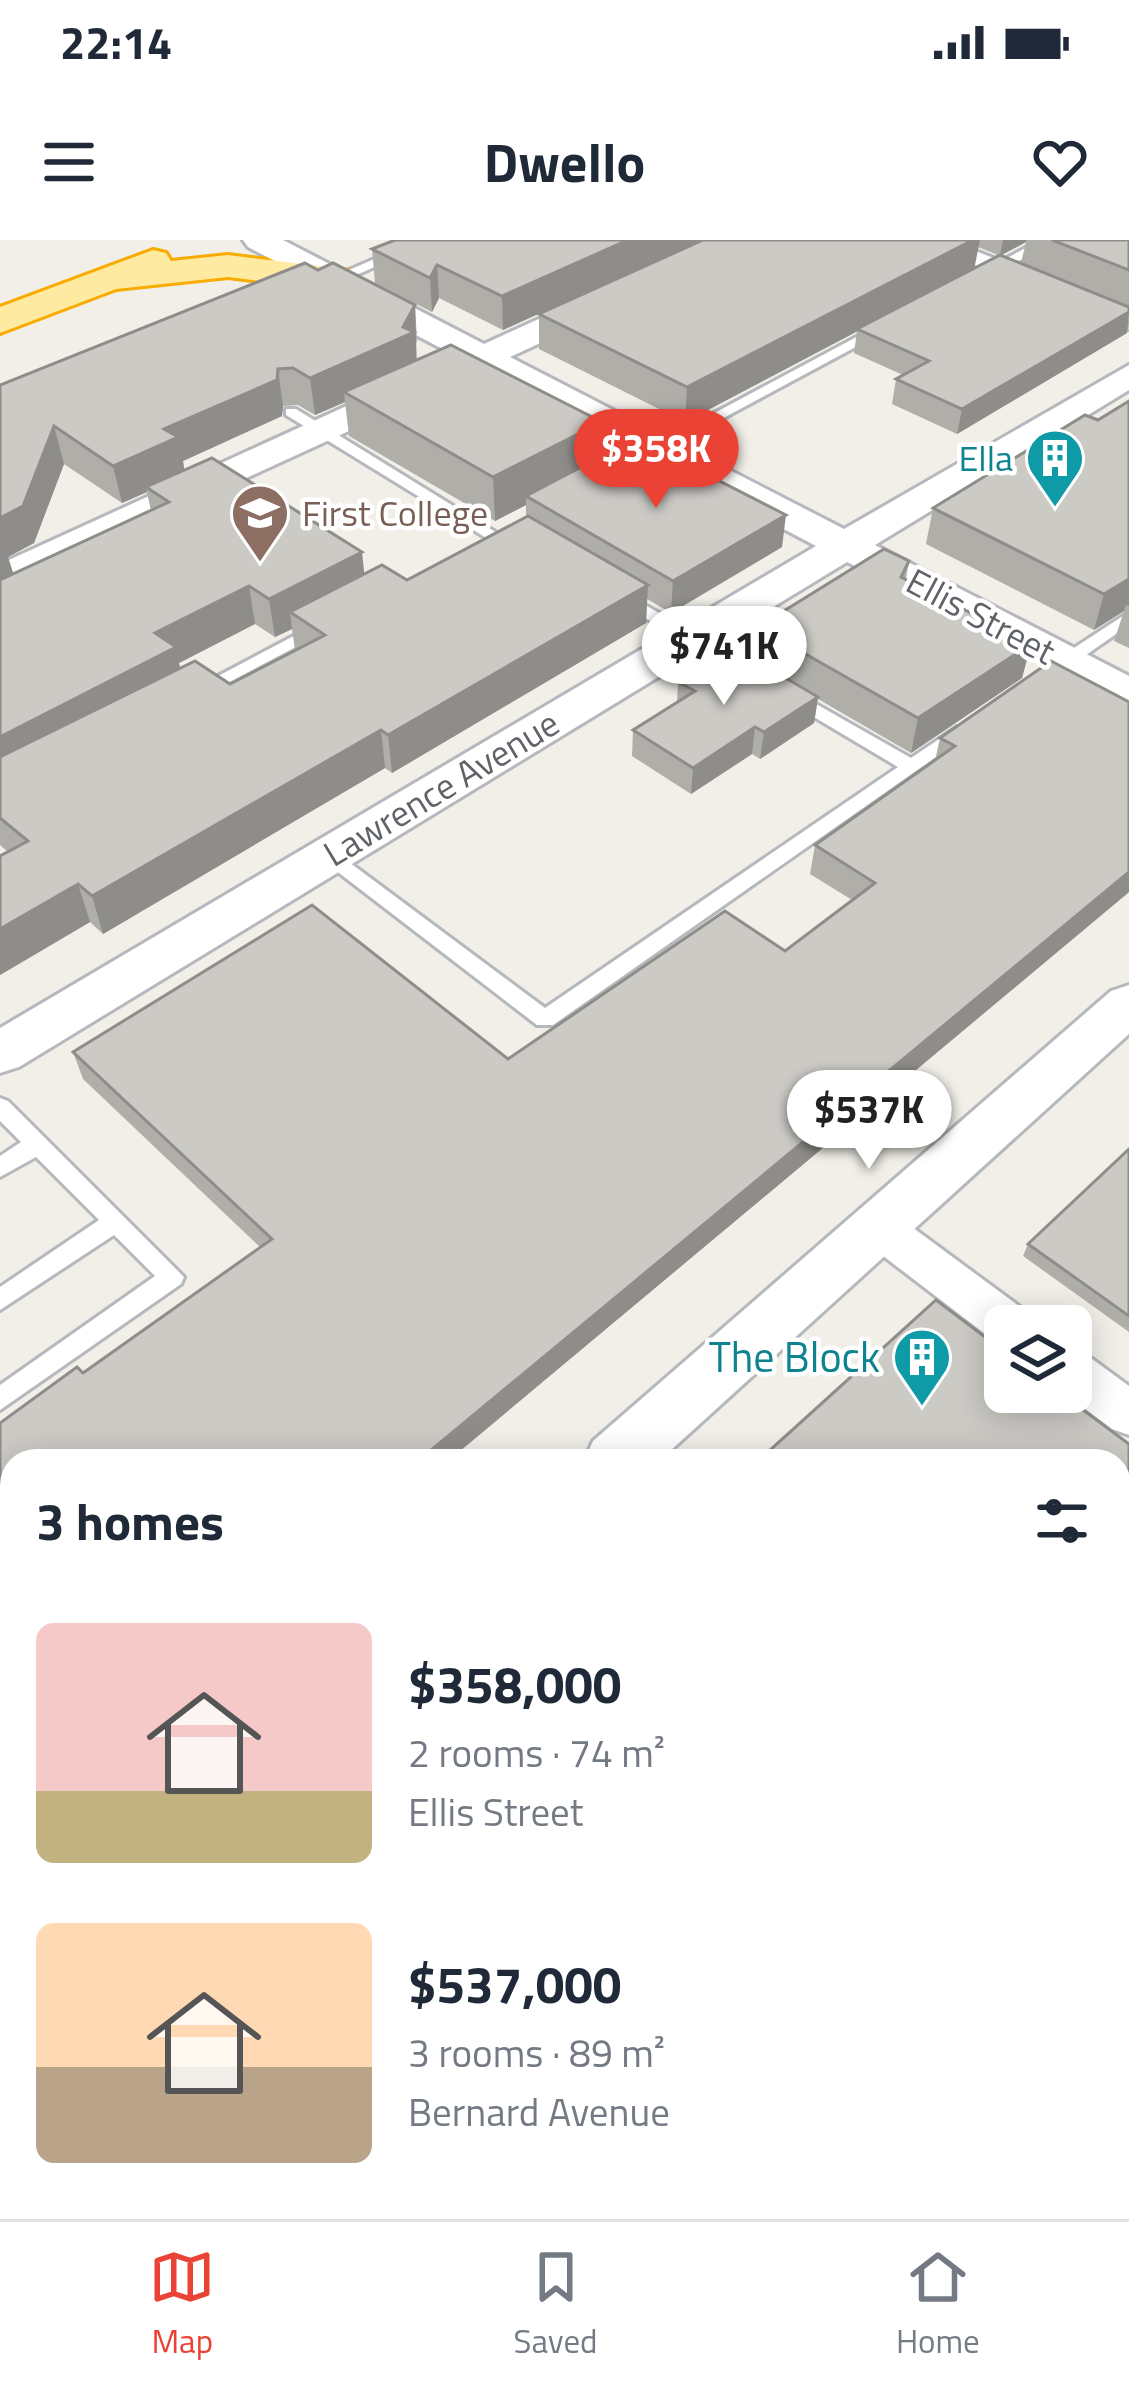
<!DOCTYPE html>
<html lang="en">
<head>
<meta charset="utf-8">
<style>
  :root { --surface:#fff; --page:#f2f2f3; --text:#1f2937; --muted:#747a83; --line:#e0e1e3; --accent:#ea4335 }
  body { margin:0; font-family:"Titillium Web",sans-serif; background:var(--page); color:var(--text); height:100vh; display:flex; flex-direction:column; font-size:45px; white-space:nowrap }
  * { box-sizing:border-box; margin:0 }
  p { font-size:39px; color:var(--muted) }
  .icon { flex:none; width:66px; height:66px; fill:none; stroke:currentColor; stroke-width:2; stroke-linecap:round; stroke-linejoin:round }
  .map { position:relative; flex:1; overflow:hidden }
  .drawer { position:absolute; left:0px; top:1209px; width:1131px; height:771px; display:flex; flex-direction:column; background:var(--surface); border-radius:36px 36px 0 0; box-shadow:0 6px 30px #0003 }
  .drawer>* { flex:none }
  .controls { position:absolute; left:984px; top:1065px; display:grid; gap:24px }
  .controls a { display:grid; place-items:center; width:108px; height:108px; border-radius:18px; background:var(--surface); box-shadow:0 6px 30px #0003; font-size:60px }
  .price { position:absolute; translate:-50% -102px; padding:0 27px; border-radius:42px; background:#fff; color:#222; font-size:39px; line-height:78px; filter:drop-shadow(0 3px 6px #0008) }
  .price::after { content:''; position:absolute; left:50%; top:72px; width:36px; height:27px; margin-left:-18px; background:inherit; clip-path:polygon(0 0,100% 0,50% 100%) }
  .price.active { background:var(--accent); color:#fff }
  ul { padding:0; list-style:none }
  li { display:flex; align-items:center; gap:36px; height:300px; padding:0 36px }
  li span { display:grid; place-items:center; flex:none; width:336px; height:240px; border-radius:18px; color:#555 }
  li>.icon { margin-inline-start:auto }
  span .icon { width:144px; height:144px; fill:#fffc; stroke-width:1 }
  li b { font-size:51px }
  h2 { display:flex; justify-content:space-between; align-items:center; height:144px; padding:0 36px; font-size:51px }
  .status { display:flex; justify-content:space-between; align-items:center; height:84px; padding:0 60px; background:var(--surface); direction:ltr }
  .status svg { height:33px; fill:currentColor }
  header { display:flex; justify-content:space-between; align-items:center; height:156px; padding:0 36px; background:var(--surface); font-size:54px; font-weight:700 }
  .menu { display:flex; justify-content:space-around; align-items:center; height:168px; border-top:3px solid var(--line); background:var(--surface); font-size:33px; color:var(--muted) }
  .menu a { display:grid; justify-items:center; gap:6px }
  .menu .active { color:var(--accent) }
  .map>svg:first-child { display:block }
  .lines { fill:none; stroke-linecap:round; stroke-linejoin:round }
  .service-casing { stroke:#b5b8bc; stroke-width:6 }
  .minor-casing { stroke:#b5b8bc; stroke-width:6 }
  .tertiary-casing { stroke:#b5b8bc; stroke-width:6 }
  .trunk-casing { stroke:#f9ab00; stroke-width:6 }
  .service { fill:#fff; fill-rule:evenodd }
  .minor { fill:#fff; fill-rule:evenodd }
  .tertiary { fill:#fff; fill-rule:evenodd }
  .trunk { fill:#feeaa1; fill-rule:evenodd }
  .wall { fill:#afaea9; fill-rule:evenodd }
  .shaded-wall { fill:#8f8d8a }
  .building { fill:#cccac5; stroke:#8f8d8a; stroke-width:3 }
  .labels { text-anchor:middle; stroke-width:9; stroke-linejoin:round; paint-order:stroke }
  .far-culture-label { font-size:36px; fill:#0d838f; stroke:#fff; text-anchor:end }
  .far-education-label { font-size:36px; fill:#785e54; stroke:#fff; text-anchor:start }
  .far-street-label { font-size:36px; fill:#5f6368; stroke:#fff }
  .culture-label { font-size:42px; fill:#0d838f; stroke:#fff; text-anchor:end }
</style>
</head>
<body>
<div class="status"><b>22:14</b><svg viewBox="0 0 49 12"><path d="M0 12V9h3v3zM5 12V6h3v6zM10 12V3h3v9zM15 12V0h3v12zM26 1h20v11H26zM47 4h2v5h-2z"/></svg></div>
<header><svg class="icon" aria-label="menu" viewBox="0 0 24 24"><path d="M4 6h16M4 12h16M4 18h16"/></svg>Dwello<svg class="icon" aria-label="heart" viewBox="0 0 24 24"><path d="M12 20l-8-8c-3-5 5-10 8-4 3-6 11-1 8 4z"/></svg></header>
<div class="map">
<svg width="1129" height="1979" viewBox="0 0 1129 1979">
  <rect width="100%" height="100%" fill="#f1efe8"/>
  <g class="lines">
    <defs>
      <g id="service">
        <polygon points="418,0 436,0 329,47 317,44"/>
        <polygon points="1040,0 1057,0 988,38 976,35"/>
        <polygon points="879,85 891,88 649,218 636,215"/>
        <polygon points="286,169 296,169 502,296 488,299 286,175"/>
        <polygon points="622,352 753,426 756,430 753,434 741,434 616,361 616,353"/>
        <polygon points="1129,372 1129,385 1063,431 1051,431 1051,423"/>
        <polygon points="322,381 328,382 328,390 199,458 187,458 184,454"/>
        <polygon points="788,448 911,518 957,487 971,487 973,491 553,785 537,785 317,616 320,611 334,611 545,768 898,527 782,458 782,450"/>
        <polygon points="0,858 8,861 184,1037 181,1044 0,1170 0,1145 155,1036 114,995 0,1070 0,1047 99,980 36,917 0,937 0,916 21,902 0,881"/>
        <polygon points="1119,1773 1129,1777 1129,1814 1119,1810"/>
        <polygon points="701,1968 741,1968 737,1979 697,1979"/>
      </g>
      <g id="minor">
        <polygon points="914,0 948,0 1129,72 1129,89"/>
        <polygon points="877,968 893,973 1027,1072 1033,1086 1005,1086 1005,1104 993,1100 861,999 855,986 861,973"/>
        <polygon points="1071,1110 1088,1116 1129,1146 1129,1195 1112,1189 1063,1152 1071,1152"/>
        <polygon points="281,1968 350,1968 355,1979 286,1979"/>
      </g>
      <g id="tertiary">
        <polygon points="243,0 283,0 484,104 711,0 753,0 748,7 510,117 844,289 1129,125 1129,150 875,305 1129,436 1129,466 847,322 19,827 0,833 0,788 816,306 482,130 0,351 0,324 456,116 248,7"/>
        <polygon points="1129,745 1129,794 659,1221 584,1221 593,1201 1111,751"/>
        <polygon points="12,1665 12,1746 0,1751 0,1670"/>
        <polygon points="12,1760 12,1844 0,1849 0,1765"/>
      </g>
      <polygon id="trunk" points="153,10 166,13 171,21 228,15 335,28 348,31 354,39 348,47 335,50 228,37 116,49 0,93 0,67"/>
    </defs>
    <use href="#service" class="service-casing"/>
    <use href="#minor" class="minor-casing"/>
    <use href="#tertiary" class="tertiary-casing"/>
    <use href="#trunk" class="trunk-casing"/>
    <use href="#service" class="service"/>
    <use href="#minor" class="minor"/>
    <use href="#tertiary" class="tertiary"/>
    <use href="#trunk" class="trunk"/>
  </g>
  <g class="wall">
    <polygon points="700,0 503,90 439,58 432,72 375,43 372,9"/>
    <path d="M703 0H1129V86L1127 93 957 194 892 164 896 139 903 135 854 113 857 91 685 182 539 109V74ZM1026 2 1021 23 1001 15ZM978 7 998 15 974 28Z"/>
    <path d="M318 30 415 65 417 101 415 105 416 120 602 182 601 217 782 307 671 373 647 359 646 383 392 533 385 528 103 694 90 682 0 735V616L8 612 0 605V145ZM345 162 349 196 495 281 526 265V277L407 340 364 334 184 230 183 221 282 176 283 166 298 165 315 175ZM64 224 122 263 147 252 151 271 13 334 8 317 34 303ZM255 384 275 397 292 389 295 410 230 444 180 428 179 423Z"/>
    <polygon points="1129,161 1129,408 1114,401 1124,371 1094,390 926,304 933,268 1098,180"/>
    <polygon points="909,321 906,339 1031,404 1022,438 911,513 818,459 814,483 760,519 752,514 691,554 632,516 633,490 677,462 678,442 754,419 758,387"/>
    <polygon points="1051,421 1129,462 1129,652 448,1221 12,1221 12,1586 0,1596 0,1183 77,1127 83,1133 260,1007 83,839 73,812 312,665 508,819 725,671 785,711 852,660 810,634 815,605 935,521 940,498"/>
    <polygon points="1129,909 1129,1092 1023,1016 1028,1004"/>
    <polygon points="1129,1204 1129,1747 1119,1738 1119,1221"/>
    <polygon points="531,1968 650,1968 640,1979 539,1979"/>
  </g>
  <g class="shaded-wall">
    <polygon points="628,0 700,0 503,90 502,56"/>
    <polygon points="973,0 980,0 974,30 685,182 687,147"/>
    <polygon points="1003,0 1026,0 1026,2 1000,16"/>
    <polygon points="437,25 439,58 432,72 430,38"/>
    <polygon points="415,65 417,129 344,152 345,162 315,175 310,138 403,87"/>
    <polygon points="1129,72 1127,93 957,194 962,169"/>
    <polygon points="278,129 283,166 282,176 183,221 185,235 146,247 147,252 122,263 113,226 164,189"/>
    <polygon points="602,182 601,226 526,256 526,265 495,281 493,237"/>
    <polygon points="54,186 64,224 34,303 8,317 18,348 0,364 0,278"/>
    <polygon points="786,275 782,307 671,373 673,341"/>
    <polygon points="362,312 366,350 290,372 292,389 275,397 269,359"/>
    <polygon points="1129,339 1129,366 1126,365 1124,371 1094,390 1104,354"/>
    <polygon points="648,345 646,383 392,533 388,495"/>
    <polygon points="249,346 255,384 179,423 184,445 0,542 0,497 155,393"/>
    <polygon points="1031,404 1022,438 911,513 918,478"/>
    <polygon points="818,457 814,483 760,519 764,492"/>
    <polygon points="755,487 752,514 691,554 693,528"/>
    <polygon points="381,490 385,528 103,694 92,656"/>
    <polygon points="1129,632 1129,652 448,1221 418,1221"/>
    <polygon points="78,644 90,682 0,735 0,689"/>
    <polygon points="12,1556 12,1586 0,1596 0,1566"/>
    <polygon points="66,1968 82,1968 89,1979 74,1979"/>
    <polygon points="644,1968 650,1968 640,1979 634,1979"/>
  </g>
  <g class="building">
    <polygon points="395,0 628,0 502,56 437,25 430,38 372,9"/>
    <polygon points="703,0 973,0 687,147 539,74"/>
    <polygon points="1052,0 1129,0 1129,30"/>
    <polygon points="1000,15 1129,67 1129,72 962,169 896,139 929,121 857,89"/>
    <polygon points="305,23 318,30 333,23 415,65 403,87 414,92 310,138 293,128 278,129 277,140 164,189 178,197 113,226 54,186 23,266 0,278 0,145"/>
    <polygon points="451,105 602,182 493,237 344,152"/>
    <polygon points="1129,161 1129,339 1104,354 933,268 1085,175 1098,180"/>
    <polygon points="623,205 677,233 690,226 786,275 673,341 526,256"/>
    <polygon points="212,218 362,312 269,359 249,346 155,393 176,407 0,497 0,340 169,262 146,247"/>
    <polygon points="528,276 648,345 388,495 381,490 92,656 78,644 0,689 0,616 28,601 0,578 0,517 195,421 230,444 325,395 290,372 382,325 407,340"/>
    <polygon points="884,309 909,321 901,337 1031,404 918,478 758,387"/>
    <polygon points="735,408 818,457 764,492 755,487 693,528 633,490 695,451 678,442"/>
    <polygon points="1051,421 1129,462 1129,632 418,1221 12,1221 12,1556 0,1566 0,1183 77,1127 83,1133 272,999 73,812 312,665 508,819 725,671 785,711 875,643 815,605 955,506 940,498"/>
    <polygon points="1129,909 1129,1076 1028,1004"/>
    <polygon points="936,1060 1005,1112 1005,1152 1059,1152 1129,1204 1129,1684 1119,1675 1119,1221 758,1221"/>
    <polygon points="12,1943 12,1968 66,1968 74,1979 0,1979 0,1954"/>
    <polygon points="539,1968 644,1968 634,1979 548,1979"/>
  </g>
  <defs>
    <symbol id="building-pin" viewBox="-11 -11 22 30"><path d="M0 17L-7.5 6A9.5 9.5 0 1 1 7.5 6Z" fill="#0f9aa8" stroke="#fff"/><path d="M-4-6H4V6H1V3H-1V6H-4ZM-2.5-4.3h1.7v1.8h-1.7ZM.8-4.3h1.7v1.8H.8ZM-2.5-1h1.7V.8h-1.7ZM.8-1h1.7V.8H.8Z" fill="#fff"/></symbol>
    <symbol id="university-pin" viewBox="-11 -11 22 30"><path d="M0 17L-7.5 6A9.5 9.5 0 1 1 7.5 6Z" fill="#8d6e63" stroke="#fff"/><path d="M0-5L7-2L0 1L-7-2ZM-4 1L0 2.5L4 1V4Q0 6-4 4Z" fill="#fff"/></symbol>
  </defs>
  <g fill-rule="evenodd">
    <use href="#building-pin" x="1022" y="185" width="66" height="90"/>
    <use href="#university-pin" x="227" y="240" width="66" height="90"/>
    <use href="#building-pin" x="889" y="1084" width="66" height="90"/>
  </g>
  <g class="labels">
    <g class="far-culture-label">
      <text x="1013" y="231">Ella</text>
    </g>
    <g class="far-education-label">
      <text x="302" y="286">First College</text>
    </g>
    <g class="far-street-label">
      <text transform="translate(981 376) rotate(28)" y="13">Ellis Street</text>
      <text transform="translate(441 548) rotate(-31)" y="13">Lawrence Avenue</text>
    </g>
    <g class="culture-label">
      <text x="880" y="1132">The Block</text>
    </g>
  </g>
</svg>
<div class="controls">
<a><svg class="icon" aria-label="layers" viewBox="0 0 24 24"><path d="M12 4l9 5-9 5-9-5zM3 14l9 5 9-5"/></svg></a>
</div>
<b class="price active" style="left:656px;top:271px">$358K</b>
<b class="price" style="left:724px;top:468px">$741K</b>
<b class="price" style="left:869px;top:932px">$537K</b>
<section class="drawer">
<h2>3 homes<svg class="icon" aria-label="filters" viewBox="0 0 24 24"><path d="M4 7h16M4 17h16"/><circle cx="9" cy="7" r="2"/><circle cx="15" cy="17" r="2"/></svg></h2>
<ul>
<li><span style="background:linear-gradient(#f6c9c9 70%,#c2b280 0)"><svg class="icon" aria-label="home" viewBox="0 0 24 24"><path d="M3 11l9-7 9 7M6 9v11h12V9"/></svg></span><div><b>$358,000</b><p>2 rooms · 74 m²</p><p>Ellis Street</p></div></li>
<li><span style="background:linear-gradient(#ffd9b3 60%,#b9a48a 0)"><svg class="icon" aria-label="home" viewBox="0 0 24 24"><path d="M3 11l9-7 9 7M6 9v11h12V9"/></svg></span><div><b>$537,000</b><p>3 rooms · 89 m²</p><p>Bernard Avenue</p></div></li>
</ul>
</section>
</div>
<nav class="menu">
<a class="active"><svg class="icon" aria-label="map" viewBox="0 0 24 24"><path d="M3 6l6-2 6 2 6-2v14l-6 2-6-2-6 2zM9 4v14M15 6v14"/></svg>Map</a>
<a><svg class="icon" aria-label="saved" viewBox="0 0 24 24"><path d="M7 4h10v16l-5-4-5 4z"/></svg>Saved</a>
<a><svg class="icon" aria-label="home" viewBox="0 0 24 24"><path d="M3 11l9-7 9 7M6 9v11h12V9"/></svg>Home</a>
</nav>
</body>
</html>
